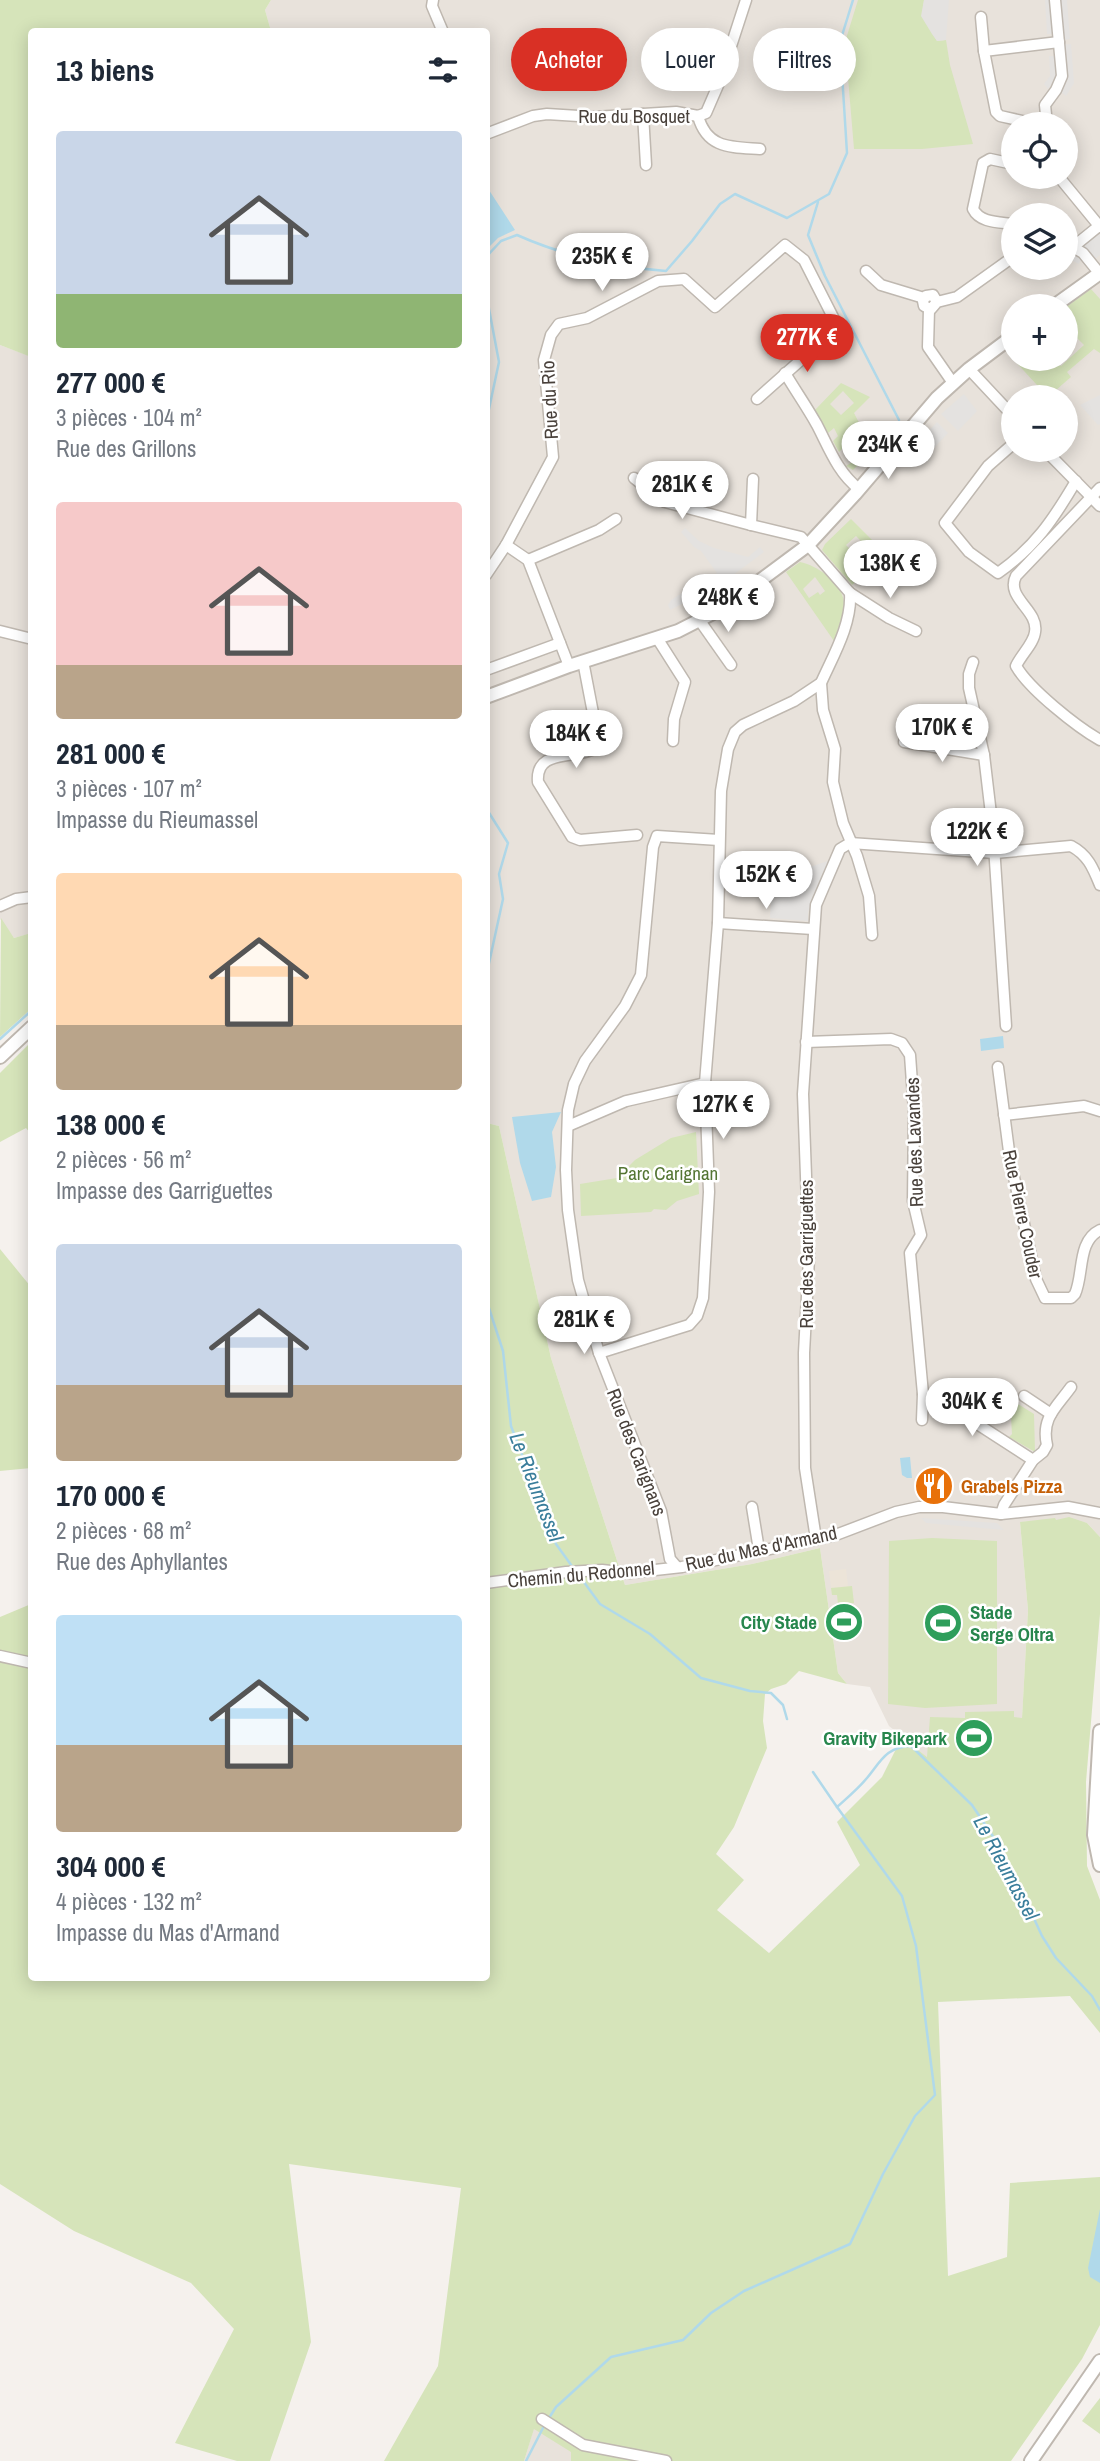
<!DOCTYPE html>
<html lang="fr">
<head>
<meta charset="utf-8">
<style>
  :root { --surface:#fff; --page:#f2f2f3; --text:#1f2937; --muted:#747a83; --accent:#d93025 }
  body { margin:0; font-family:"Archivo Narrow",sans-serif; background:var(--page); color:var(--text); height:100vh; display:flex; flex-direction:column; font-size:26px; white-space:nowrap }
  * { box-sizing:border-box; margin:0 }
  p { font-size:23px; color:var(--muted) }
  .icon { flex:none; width:38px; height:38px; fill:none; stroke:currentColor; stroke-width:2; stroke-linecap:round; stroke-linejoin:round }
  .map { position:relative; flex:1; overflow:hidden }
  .drawer { position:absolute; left:28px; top:28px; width:462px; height:1953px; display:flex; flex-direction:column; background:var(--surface); border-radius:7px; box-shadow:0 4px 18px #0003 }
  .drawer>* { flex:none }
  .hud { position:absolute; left:511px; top:28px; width:483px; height:63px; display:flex; gap:14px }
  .tools { position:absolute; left:1001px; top:112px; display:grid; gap:14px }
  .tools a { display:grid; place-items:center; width:77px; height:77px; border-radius:50%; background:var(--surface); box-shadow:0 4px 18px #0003; font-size:35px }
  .price { position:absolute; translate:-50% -60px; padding:0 16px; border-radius:24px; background:#fff; color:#222; font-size:23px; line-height:46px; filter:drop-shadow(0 2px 4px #0008) }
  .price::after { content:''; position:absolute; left:50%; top:42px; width:21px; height:16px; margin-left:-10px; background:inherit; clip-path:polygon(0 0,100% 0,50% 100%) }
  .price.selected { background:var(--accent); color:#fff }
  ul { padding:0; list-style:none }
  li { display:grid; align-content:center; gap:14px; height:371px; padding:0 28px }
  li span { display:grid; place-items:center; height:217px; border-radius:7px; color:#555 }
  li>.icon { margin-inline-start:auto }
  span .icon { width:126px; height:126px; fill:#fffc; stroke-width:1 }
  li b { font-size:30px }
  h2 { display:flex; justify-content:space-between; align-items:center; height:84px; padding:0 28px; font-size:30px }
  .chip { padding:0 24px; border-radius:32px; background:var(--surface); box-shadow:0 4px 18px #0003; font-size:24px; line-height:63px }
  .chip.selected { background:var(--accent); color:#fff }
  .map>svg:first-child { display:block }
  .residential { fill:#e8e2db; fill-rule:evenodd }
  .education { fill:#ece4d8 }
  .green { fill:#d6e4ba; fill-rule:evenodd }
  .parking { fill:#e4e2e0 }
  .water { fill:#b0d9ea }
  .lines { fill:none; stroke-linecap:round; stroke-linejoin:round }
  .stream { stroke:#b0d9ea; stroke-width:2.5 }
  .minor-casing { stroke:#bfb8b0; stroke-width:13 }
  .tertiary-casing { stroke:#bfb8b0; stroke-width:16 }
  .minor { stroke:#fff; stroke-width:10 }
  .tertiary { stroke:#fff; stroke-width:12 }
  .labels { text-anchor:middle; stroke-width:5; stroke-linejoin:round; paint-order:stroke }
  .street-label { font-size:19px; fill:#49413b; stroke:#fff }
  .park-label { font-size:19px; fill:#547533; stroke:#fff }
  .food-label { font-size:19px; font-weight:bold; fill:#c56008; stroke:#fff; text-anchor:start }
  .leisure-label { font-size:19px; font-weight:bold; fill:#27864d; stroke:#fff; text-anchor:end }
  .water-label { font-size:21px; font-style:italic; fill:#3a7e9b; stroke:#fff }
</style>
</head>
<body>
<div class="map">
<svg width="1100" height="2461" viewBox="0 0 1100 2461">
  <rect width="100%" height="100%" fill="#f5f1ed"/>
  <g class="residential">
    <path d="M271 0H1100V1537L1087 1523 1063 1520 1020 1522 1028 1610 1022 1719 928 1758 889 1726 870 1687 847 1684 838 1673 820 1548 752 1564 625 1585 551 1358 499 1126 487 1123 486 32 271 31 265 10ZM1013 124H1066V177H1013ZM1013 215H1066V268H1013ZM1013 306H1066V359H1013ZM1013 397H1066V450H1013Z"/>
    <polygon points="0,345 32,357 32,933 14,938 0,919"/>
    <polygon points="534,2428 572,2452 571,2461 524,2461"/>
  </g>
  <polygon class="education" points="846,1569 848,1586 852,1586 854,1603 838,1604 837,1595 832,1595 829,1571"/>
  <g class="green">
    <polygon points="0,0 271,0 265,10 271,31 32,32 31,357 0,345"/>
    <polygon points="858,0 924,0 922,16 937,41 946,40 950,65 973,144 922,149 854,149 845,42"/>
    <polygon points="1091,289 1100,299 1100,353 1094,349 1067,372 1071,377 1048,397 1013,359 1053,359 1061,366 1084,345 1074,335 1066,342 1066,307"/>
    <path d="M841 383 870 397 854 413 873 450 853 470 846 466 865 454 862 451 864 447 850 434 843 442 846 445 839 452 833 441 838 436 834 428 828 433 815 410ZM843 391 854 403 841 415 830 404Z"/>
    <path d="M851 519 883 551 867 564 871 568 852 585 822 550 825 544ZM856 536 869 549 873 545 877 548 862 562 846 545Z"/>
    <path d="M800 562C816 565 842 582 844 602 845 613 837 630 834 641L786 572ZM815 577 825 591 820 595 818 592 809 598 803 589Z"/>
    <polygon points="1,918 14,938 31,933 32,1008 0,1037"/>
    <polygon points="31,1042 31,1134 26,1128 0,1142 0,1073"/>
    <polygon points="487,1123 499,1126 551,1358 625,1585 752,1564 820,1548 838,1673 847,1684 799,1671 786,1684 771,1689 765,1694 763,1721 767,1748 734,1827 716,1854 744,1880 717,1910 769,1953 860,1865 837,1822 882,1777 902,1737 927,1757 930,1717 965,1718 965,1712 1014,1711 1014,1717 1022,1718 1028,1610 1020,1522 1055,1518 1056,1520 1069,1517 1087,1523 1100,1537 1100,1614 1086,1782 1087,1866 1100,1900 1100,2033 1070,1996 938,2002 948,2276 1007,2257 1010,2183 1100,2177 1100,2325 1082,2359 1011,2461 571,2461 571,2452 534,2429 524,2461 384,2461 438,2366 461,2188 289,2164 311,2342 270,2461 237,2461 175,2443 234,2329 191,2283 74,2231 0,2184 0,1617 31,1604 32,1978 486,1978"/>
    <polygon points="696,1132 699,1194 677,1201 666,1210 654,1209 651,1212 581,1216 580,1184 617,1178 635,1160 671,1138"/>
    <polygon points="0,1249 31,1287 31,1468 0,1471"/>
    <polygon points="1010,1399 1034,1414 1035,1452 1009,1437 1012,1434"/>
    <polygon points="932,1538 997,1541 997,1704 925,1708 888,1704 889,1541"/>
    <polygon points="852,1586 854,1603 838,1604 837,1595 832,1595 831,1588"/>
    <polygon points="849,1606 852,1608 854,1635 840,1639 836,1637 834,1609"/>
    <polygon points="1100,2398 1100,2434 1082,2421"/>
  </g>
  <g class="parking">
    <polygon points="924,0 949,0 946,40 937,41 932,34 921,16"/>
    <polygon points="1045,0 1051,0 1053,34 1047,34"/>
    <polygon points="1060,0 1067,0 1070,39 1064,40"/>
    <polygon points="1071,44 1074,83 1066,96 1061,92 1067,80 1063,45"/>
    <polygon points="1049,56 1056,56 1057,77 1048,89 1044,84 1050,76"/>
    <polygon points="1096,231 1100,235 1100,255 1087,265 1081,260 1079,264 1066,257 1066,243 1073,247"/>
    <polygon points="964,394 977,411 958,431 941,414"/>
    <polygon points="1100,395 1100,424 1098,425 1080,405"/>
    <polygon points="937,422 948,433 922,461 910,451"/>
    <polygon points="685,528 699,541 714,548 748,557 760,547 764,552 705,596 704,594 700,597 696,590 717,573 701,551 694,547 681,532"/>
    <polygon points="687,590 692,599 670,610 668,605 671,600"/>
    <polygon points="773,860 801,870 828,861 826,873 808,912 808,921 770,918"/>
    <polygon points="921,1518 997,1523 1004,1530 926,1523"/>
  </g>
  <g class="water">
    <polygon points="487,187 515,230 498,238 487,249"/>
    <polygon points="1003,1036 1004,1048 981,1051 980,1039"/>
    <polygon points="561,1112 552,1132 556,1167 551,1197 532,1201 520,1163 512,1117"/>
    <polygon points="910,1457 912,1478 907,1478 902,1475 900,1458"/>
    <polygon points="1100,2209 1100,2283 1090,2277 1088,2268"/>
  </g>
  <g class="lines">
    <g class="stream">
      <polyline points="818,202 808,235 825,276 899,420"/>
      <path d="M486 257 501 241 517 235C564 256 614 267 666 271L692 241 720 204 735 194 787 218 829 194 847 153 840 42 853 0"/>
      <polyline points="486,293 499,362 486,423"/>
      <polyline points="486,808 508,843 499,874 503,899 486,977"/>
      <polyline points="0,1039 32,1010"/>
      <polyline points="486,1299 503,1351 511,1426 556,1544 574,1569"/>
      <polyline points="578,1574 600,1604 650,1634 701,1678 750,1691 771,1693 783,1705 787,1719"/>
      <path d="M813 1772 837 1807C847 1798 858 1789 867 1778 881 1761 886 1747 911 1746L972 1805 994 1838 1021 1890 1042 1936 1056 1958 1092 1996 1100 2010"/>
      <polyline points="549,2418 556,2407 611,2357 683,2340 711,2313 744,2291 850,2244 883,2174 915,2116 935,2095 916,1946 902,1896 837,1807"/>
      <polyline points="526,2461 545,2424"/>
    </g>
    <defs>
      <g id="minor">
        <polyline points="433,0 432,6 443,32"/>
        <polyline points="981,17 984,51"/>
        <polyline points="643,114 646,165"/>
        <path d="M698 116C707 149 731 147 760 149"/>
        <polyline points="1036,124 1000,116 996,112 984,51 1059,42"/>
        <polyline points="1047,124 1045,105 1056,90 1062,76 1055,0"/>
        <polyline points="486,134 533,116 547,114 594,117 676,112 698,116 706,113 719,83 746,0"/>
        <path d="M1013 164 990 159 983 163 973 209C980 223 999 222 1013 224"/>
        <polyline points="1059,177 1100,227"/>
        <polyline points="1066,243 1083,253 1100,274"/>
        <polyline points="1073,247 1099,226"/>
        <polyline points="866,271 881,285 924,298"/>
        <polyline points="937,302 933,295 926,296 923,301 924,306 931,309 937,302 957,297 1013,257"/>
        <polyline points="929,309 928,347 953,383"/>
        <polyline points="969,369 1013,416"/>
        <path d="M785 373C795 390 807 407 817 425 829 448 838 473 859 489"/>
        <path d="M1013 444 988 466 945 523 969 552 998 573C1035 547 1053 520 1076 481"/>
        <polyline points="1045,450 1100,506"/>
        <polyline points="634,478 665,502 751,525"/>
        <path d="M753 479 751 525 801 537 850 593C852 624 833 656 821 683L823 710 835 749 833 782 843 823 857 856 869 896 872 935"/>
        <path d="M1100 488 1016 576C1005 598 1039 610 1035 632 1034 643 1021 655 1016 666 1029 689 1077 727 1100 740"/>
        <polyline points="506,545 528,560 569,666"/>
        <polyline points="528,560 599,530 616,519"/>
        <polyline points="486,575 506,545 553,457 544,360 551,335 559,324 587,318 658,281 684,279 715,307 785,245 804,260 838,327 757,399"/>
        <polyline points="850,593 889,618 916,631"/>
        <polyline points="700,621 731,665"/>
        <polyline points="0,631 32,639"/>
        <polyline points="657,638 685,682 674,719 673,741"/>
        <path d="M583 661 598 739 596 748C575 760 535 748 538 782L572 837 580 840 637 835"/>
        <polyline points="973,662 969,674 969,688 984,755 993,831 1006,1026"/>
        <polyline points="486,670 560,643"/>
        <polyline points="904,742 984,755"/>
        <path d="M850 843 995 853 1071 846C1088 855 1093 868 1100 885"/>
        <polyline points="0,906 16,899 32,897"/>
        <polyline points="718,923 813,929"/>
        <polyline points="806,1042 891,1039 902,1043 910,1055 914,1111 913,1201 921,1235 910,1253 923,1394 922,1420"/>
        <path d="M998 1067 1010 1159 1036 1279 1045 1298H1071L1075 1294C1084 1274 1077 1241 1100 1230"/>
        <polyline points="1004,1115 1084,1106 1100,1111"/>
        <polyline points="568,1126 626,1101 705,1083"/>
        <polyline points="599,1353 689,1325 697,1316 703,1298 709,1192 705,1083 718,923 721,791 728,749 735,732 743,725 794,701 821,683"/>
        <polyline points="923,1394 965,1416 1033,1460"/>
        <polyline points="1024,1396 1051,1414"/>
        <polyline points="752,1507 759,1550"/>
        <path d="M1001 1514 1004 1505 1033 1460 1043 1452 1047 1445C1041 1418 1056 1408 1071 1387"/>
        <polyline points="816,1539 805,1468 804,1353 809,1258 803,1094 816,905 840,849 850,843"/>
        <polyline points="676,1566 670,1559 661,1511 599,1353 578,1280 568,1210 566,1170 568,1110 574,1084 585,1061 625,1006 641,975 653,847 657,836 719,840"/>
        <polyline points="486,1583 566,1572 602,1570 628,1573 682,1567 833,1536 896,1512 919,1507 943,1507 1001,1514 1068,1507 1100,1513"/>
        <polyline points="0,1656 32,1663"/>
        <polyline points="542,2419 583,2445 666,2461"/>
      </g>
      <g id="tertiary">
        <polyline points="1054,306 1100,273"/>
        <polyline points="486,697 569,666 678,631 723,608 808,545 855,494 937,398 969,369 1013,336"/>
        <polyline points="0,1057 32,1027"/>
        <polyline points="1100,1731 1094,1835 1100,1865"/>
        <polyline points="1031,2461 1100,2361"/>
      </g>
    </defs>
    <use href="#minor" class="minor-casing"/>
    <use href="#tertiary" class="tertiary-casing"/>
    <use href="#minor" class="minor"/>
    <use href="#tertiary" class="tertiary"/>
  </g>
  <defs>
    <symbol id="restaurant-disc" viewBox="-11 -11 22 22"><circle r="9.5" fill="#e8710a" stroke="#fff"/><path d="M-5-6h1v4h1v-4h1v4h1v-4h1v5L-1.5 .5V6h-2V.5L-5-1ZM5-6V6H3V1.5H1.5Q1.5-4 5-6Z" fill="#fff"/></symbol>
    <symbol id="stadium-disc" viewBox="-11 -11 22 22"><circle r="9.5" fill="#2e9e5b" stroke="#fff"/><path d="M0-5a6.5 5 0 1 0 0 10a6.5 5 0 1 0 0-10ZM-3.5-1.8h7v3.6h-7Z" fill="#fff"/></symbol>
  </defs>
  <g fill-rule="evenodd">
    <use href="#restaurant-disc" x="912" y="1464" width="44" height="44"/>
    <use href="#stadium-disc" x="822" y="1600" width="44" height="44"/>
    <use href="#stadium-disc" x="921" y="1601" width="44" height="44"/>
    <use href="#stadium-disc" x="952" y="1716" width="44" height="44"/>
  </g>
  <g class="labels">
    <g class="street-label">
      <text x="634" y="123">Rue du Bosquet</text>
      <text transform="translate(549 400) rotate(-93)" y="7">Rue du Rio</text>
      <text transform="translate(914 1142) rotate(-92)" y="7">Rue des Lavandes</text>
      <text transform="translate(1023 1214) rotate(78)" y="7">Rue Pierre Couder</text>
      <text transform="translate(806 1254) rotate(-90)" y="7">Rue des Garriguettes</text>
      <text transform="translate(637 1452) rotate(69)" y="7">Rue des Carignans</text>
      <text transform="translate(761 1548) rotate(-12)" y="7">Rue du Mas d'Armand</text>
      <text transform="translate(581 1574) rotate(-5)" y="7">Chemin du Redonnel</text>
    </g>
    <g class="park-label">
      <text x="668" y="1180">Parc Carignan</text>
    </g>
    <g class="food-label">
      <text x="961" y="1493">Grabels Pizza</text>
    </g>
    <g class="leisure-label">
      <text x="970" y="1619" text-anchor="start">Stade<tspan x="970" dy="22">Serge Oltra</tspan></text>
      <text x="817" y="1629">City Stade</text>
      <text x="947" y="1745">Gravity Bikepark</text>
    </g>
    <g class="water-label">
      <text transform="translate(536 1487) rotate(69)" y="7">Le Rieumassel</text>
      <text transform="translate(1006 1868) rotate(62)" y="7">Le Rieumassel</text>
    </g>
  </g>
</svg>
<div class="tools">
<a><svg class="icon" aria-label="locate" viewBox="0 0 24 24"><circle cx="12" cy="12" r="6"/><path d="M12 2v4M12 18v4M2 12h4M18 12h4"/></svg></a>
<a><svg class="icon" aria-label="layers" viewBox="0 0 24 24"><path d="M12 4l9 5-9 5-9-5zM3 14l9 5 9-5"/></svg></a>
<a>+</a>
<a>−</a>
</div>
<b class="price" style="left:602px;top:293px">235K €</b>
<b class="price selected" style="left:807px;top:374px">277K €</b>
<b class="price" style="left:888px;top:481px">234K €</b>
<b class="price" style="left:682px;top:521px">281K €</b>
<b class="price" style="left:890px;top:600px">138K €</b>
<b class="price" style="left:728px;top:634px">248K €</b>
<b class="price" style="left:942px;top:764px">170K €</b>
<b class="price" style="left:576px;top:770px">184K €</b>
<b class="price" style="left:977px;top:868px">122K €</b>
<b class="price" style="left:766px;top:911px">152K €</b>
<b class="price" style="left:723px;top:1141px">127K €</b>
<b class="price" style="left:584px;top:1356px">281K €</b>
<b class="price" style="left:972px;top:1438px">304K €</b>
<div class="hud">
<a class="chip selected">Acheter</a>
<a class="chip">Louer</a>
<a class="chip">Filtres</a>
</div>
<section class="drawer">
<h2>13 biens<svg class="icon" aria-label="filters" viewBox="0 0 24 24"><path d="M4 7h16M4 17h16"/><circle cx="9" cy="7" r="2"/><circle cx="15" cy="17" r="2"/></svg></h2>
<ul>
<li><span style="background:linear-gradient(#c9d6e8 75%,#8fb573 0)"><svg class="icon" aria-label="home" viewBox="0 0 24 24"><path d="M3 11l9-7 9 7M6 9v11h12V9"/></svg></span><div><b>277 000 €</b><p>3 pièces · 104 m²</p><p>Rue des Grillons</p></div></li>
<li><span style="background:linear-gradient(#f6c9c9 75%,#b9a48a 0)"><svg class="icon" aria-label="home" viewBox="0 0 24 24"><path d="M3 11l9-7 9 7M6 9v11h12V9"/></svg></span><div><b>281 000 €</b><p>3 pièces · 107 m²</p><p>Impasse du Rieumassel</p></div></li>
<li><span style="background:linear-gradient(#ffd9b3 70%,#b9a48a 0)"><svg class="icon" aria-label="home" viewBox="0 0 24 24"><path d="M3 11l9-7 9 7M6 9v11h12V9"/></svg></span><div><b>138 000 €</b><p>2 pièces · 56 m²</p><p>Impasse des Garriguettes</p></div></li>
<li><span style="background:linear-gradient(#c9d6e8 65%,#b9a48a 0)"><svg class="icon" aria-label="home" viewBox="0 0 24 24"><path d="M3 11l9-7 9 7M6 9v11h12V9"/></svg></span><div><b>170 000 €</b><p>2 pièces · 68 m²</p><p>Rue des Aphyllantes</p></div></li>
<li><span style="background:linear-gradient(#bfe0f5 60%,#b9a48a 0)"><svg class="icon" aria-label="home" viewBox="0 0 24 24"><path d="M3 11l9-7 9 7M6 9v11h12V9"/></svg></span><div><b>304 000 €</b><p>4 pièces · 132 m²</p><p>Impasse du Mas d'Armand</p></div></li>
</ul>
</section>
</div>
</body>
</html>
